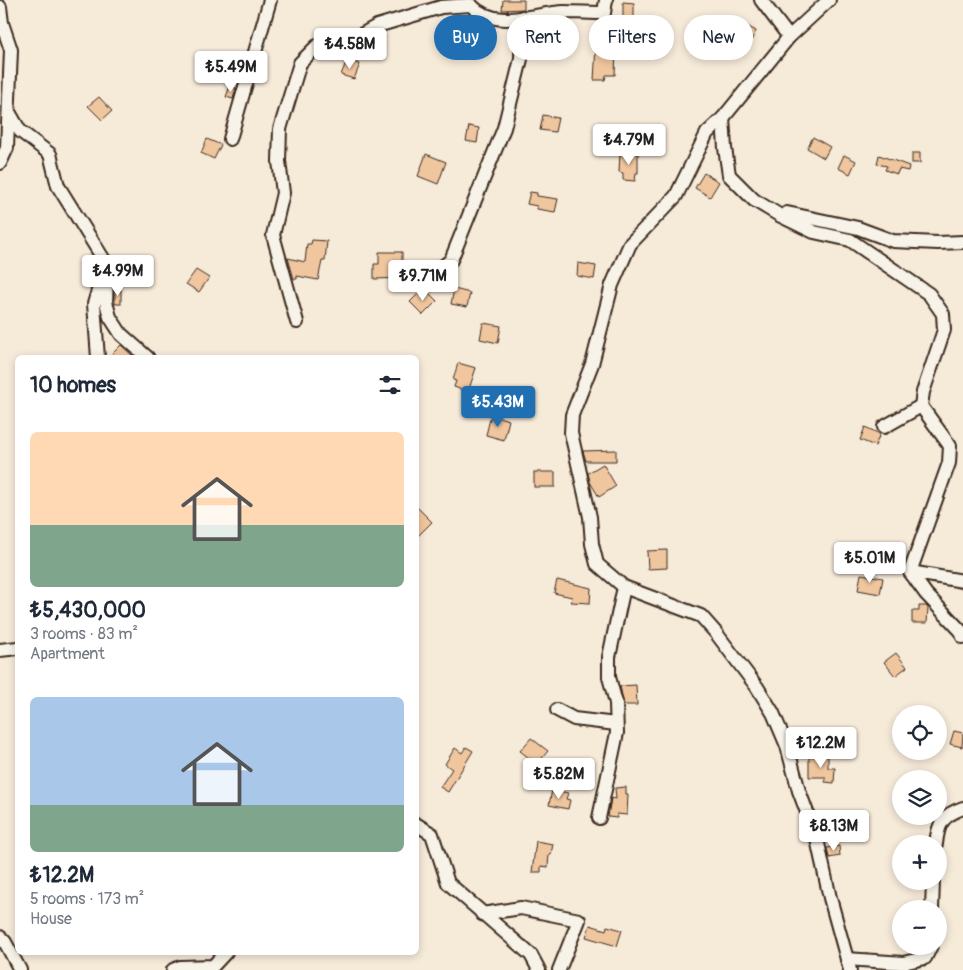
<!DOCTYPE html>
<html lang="en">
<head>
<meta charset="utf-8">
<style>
  :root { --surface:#fff; --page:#f6f6f7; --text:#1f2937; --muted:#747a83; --accent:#1f6fb2 }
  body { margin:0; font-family:Pangolin,sans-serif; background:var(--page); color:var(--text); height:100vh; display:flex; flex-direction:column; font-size:19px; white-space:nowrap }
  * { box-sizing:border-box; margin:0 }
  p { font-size:16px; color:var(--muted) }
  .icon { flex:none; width:28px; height:28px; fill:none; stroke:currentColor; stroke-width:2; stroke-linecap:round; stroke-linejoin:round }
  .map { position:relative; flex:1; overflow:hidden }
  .sheet { position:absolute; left:15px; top:355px; width:404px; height:600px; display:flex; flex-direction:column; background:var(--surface); border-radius:8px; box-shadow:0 2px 8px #0003 }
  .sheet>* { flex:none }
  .banner { position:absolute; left:434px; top:15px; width:454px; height:45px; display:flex; gap:10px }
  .fabs { position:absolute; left:892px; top:705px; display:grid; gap:10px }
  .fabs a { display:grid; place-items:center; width:55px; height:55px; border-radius:50%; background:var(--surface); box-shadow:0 2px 8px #0003; font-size:25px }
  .price { position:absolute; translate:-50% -42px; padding:0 11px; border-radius:5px; background:#fff; color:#222; font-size:16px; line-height:32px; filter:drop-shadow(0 1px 2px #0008) }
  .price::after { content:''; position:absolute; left:50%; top:30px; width:15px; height:11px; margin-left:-8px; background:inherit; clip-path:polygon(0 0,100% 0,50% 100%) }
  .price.active { background:var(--accent); color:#fff }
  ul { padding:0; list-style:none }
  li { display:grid; align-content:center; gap:10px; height:265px; padding:0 15px }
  li span { display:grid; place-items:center; height:155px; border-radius:8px; color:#555 }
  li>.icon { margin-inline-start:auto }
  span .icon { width:90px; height:90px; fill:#fffc; stroke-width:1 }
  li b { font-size:21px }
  h2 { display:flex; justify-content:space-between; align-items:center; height:60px; padding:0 15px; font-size:21px }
  .chip { padding:0 18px; border-radius:22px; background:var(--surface); box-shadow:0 2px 8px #0003; font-size:18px; line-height:45px }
  .chip.active { background:var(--accent); color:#fff }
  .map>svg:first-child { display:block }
  .building { fill:#f0c69f; stroke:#3b2a1e }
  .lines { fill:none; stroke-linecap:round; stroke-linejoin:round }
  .minor-casing { stroke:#3b2a1e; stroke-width:16 }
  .minor { stroke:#f7f3e8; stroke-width:12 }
</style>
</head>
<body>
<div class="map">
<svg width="963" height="970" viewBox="0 0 963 970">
  <rect width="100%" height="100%" fill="#f6ead9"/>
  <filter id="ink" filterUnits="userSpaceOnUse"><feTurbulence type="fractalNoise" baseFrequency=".02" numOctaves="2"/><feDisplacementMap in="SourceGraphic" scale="10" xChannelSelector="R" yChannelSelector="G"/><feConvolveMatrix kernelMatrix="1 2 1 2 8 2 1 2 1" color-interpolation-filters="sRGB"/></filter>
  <g filter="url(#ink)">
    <g class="building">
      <polygon points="503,0 524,0 524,9 502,10"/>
      <polygon points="623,2 634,3 634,20 636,20 636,33 623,34"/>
      <polygon points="740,22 756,31 749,45 733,36"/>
      <polygon points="596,47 616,48 615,75 606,75 605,80 594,80"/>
      <polygon points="347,60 360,64 354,79 341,75"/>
      <polygon points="230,86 236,88 233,99 226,97"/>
      <polygon points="99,97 112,111 102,120 88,106"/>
      <polygon points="543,115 558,118 555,132 540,130"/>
      <polygon points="469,126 479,128 477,143 466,141"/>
      <polygon points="813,137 830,147 824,158 807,148"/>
      <polygon points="207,139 221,145 214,159 201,153"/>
      <polygon points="620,152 638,153 638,173 636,173 635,181 623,180 623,173 619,172"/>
      <rect x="912" y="153" width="8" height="10"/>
      <polygon points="426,154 446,162 438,184 418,176"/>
      <polygon points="844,155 856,161 850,174 838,168"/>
      <polygon points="879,155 909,166 908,171 899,169 897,174 885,170 887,166 877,164"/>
      <polygon points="704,173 719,182 710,197 695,188"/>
      <polygon points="530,192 537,193 537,196 558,199 555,212 537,209 537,206 527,204"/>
      <polygon points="312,240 327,241 325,261 322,261 318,280 297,276 297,279 294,279 288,258 305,262 307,244 311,244"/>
      <polygon points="379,252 402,252 402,264 406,263 407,278 374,279 374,264 379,264"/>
      <polygon points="578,263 596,266 594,279 577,276"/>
      <polygon points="196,270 209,278 199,292 186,284"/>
      <polygon points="424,288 437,301 423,315 410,302"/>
      <polygon points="454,289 470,293 467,307 451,304"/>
      <rect x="115" y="290" width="6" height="14"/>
      <polygon points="483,323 501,326 498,343 480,339"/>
      <polygon points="121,345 135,358 108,358"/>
      <polygon points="458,363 476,368 468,392 454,387 456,381 453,380"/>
      <polygon points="491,415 509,420 504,440 486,435"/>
      <polygon points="865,427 880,434 875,446 860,440"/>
      <polygon points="616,450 616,461 586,461 583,451"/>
      <polygon points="603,464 616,486 599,497 590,482 588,473"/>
      <rect x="534" y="472" width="21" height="15"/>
      <polygon points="416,506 432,522 416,538"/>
      <polygon points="667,550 667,568 648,569 647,551"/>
      <polygon points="861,574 883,578 880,594 858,590"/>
      <polygon points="557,580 591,588 590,603 571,602 572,597 554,593"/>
      <polygon points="919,606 926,606 928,608 927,623 912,623 912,611 919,611"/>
      <polygon points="896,653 907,667 895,676 884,662"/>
      <polygon points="636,685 637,705 624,705 620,686"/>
      <polygon points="954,731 963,733 962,747 950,744"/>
      <polygon points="531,738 548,751 537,764 520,751"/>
      <polygon points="466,747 473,751 448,792 440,787 452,769 445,764 455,748 462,753"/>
      <polygon points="809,756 828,756 828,768 835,768 834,783 825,782 825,777 809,777"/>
      <polygon points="626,787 626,794 628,794 627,815 617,814 617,818 608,817 611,798 616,799 615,788"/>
      <polygon points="552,790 568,793 566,799 570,800 568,809 549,805"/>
      <polygon points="536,841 553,844 551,854 549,854 548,867 541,866 541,872 532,872"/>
      <polygon points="839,846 840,856 829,858 827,848"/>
      <polygon points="590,925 606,930 607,926 622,930 617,946 586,937"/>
    </g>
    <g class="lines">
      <defs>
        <g id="minor">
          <polyline points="761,0 789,37"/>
          <polyline points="829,0 789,37 723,118 707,133 676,196 630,244 612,285 592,364 572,415 571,433 590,517 592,544 597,564 624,587 701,616 716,633 757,687 773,713 787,746 799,791 817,839 830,898 850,970"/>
          <polyline points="0,7 2,23 11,50 7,148 0,163"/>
          <polyline points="9,112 20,131 50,154 58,186 104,260 107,279 106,302 110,317 121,334 148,358"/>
          <polyline points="723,118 725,148 729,175 754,200 779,215 814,232 850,240 929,294 943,314 944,330 923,392 921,406 950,446 949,463 910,572 963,581"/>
          <polyline points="230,139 270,0"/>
          <polyline points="787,213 858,228 893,241 938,243 963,242"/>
          <polyline points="419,276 436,272 451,260 504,128 521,59 522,17"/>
          <path d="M297 322 273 235 283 193 279 161 280 129 300 63 317 46 359 36 377 26 441 7 471 5C495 31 535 13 564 12 577 12 591 13 604 13L606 0"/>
          <polyline points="98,358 94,304 102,277"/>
          <polyline points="884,427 921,406"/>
          <polyline points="910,572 926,594 961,631 963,637"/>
          <polyline points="0,650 18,648"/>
          <polyline points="557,710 574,719 616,724"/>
          <polyline points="599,818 617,733 616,703 609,677 609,657 624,587"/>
          <polyline points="416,824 432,834 448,883 531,955 539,970"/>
          <path d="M936 844C938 823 943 815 963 808"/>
          <polyline points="932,909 933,881"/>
          <polyline points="482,914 521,908 579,920 559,970"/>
          <polyline points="0,937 5,942 20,970"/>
          <polyline points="847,959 903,963 925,958 931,946"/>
          <polyline points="173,970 180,967 213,966 226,952"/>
        </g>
      </defs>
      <use href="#minor" class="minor-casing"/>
      <use href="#minor" class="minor"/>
    </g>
  </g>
</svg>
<div class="fabs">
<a><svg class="icon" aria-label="locate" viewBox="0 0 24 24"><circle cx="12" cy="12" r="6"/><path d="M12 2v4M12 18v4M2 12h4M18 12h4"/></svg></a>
<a><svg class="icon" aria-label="layers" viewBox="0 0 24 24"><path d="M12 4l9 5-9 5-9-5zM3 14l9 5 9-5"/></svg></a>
<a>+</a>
<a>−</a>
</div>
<b class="price" style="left:350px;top:70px">₺4.58M</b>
<b class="price" style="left:231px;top:93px">₺5.49M</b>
<b class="price" style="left:629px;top:166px">₺4.79M</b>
<b class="price" style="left:118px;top:297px">₺4.99M</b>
<b class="price" style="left:423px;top:302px">₺9.71M</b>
<b class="price active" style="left:498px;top:428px">₺5.43M</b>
<b class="price" style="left:870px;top:584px">₺5.01M</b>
<b class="price" style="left:821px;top:769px">₺12.2M</b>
<b class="price" style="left:559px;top:800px">₺5.82M</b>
<b class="price" style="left:834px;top:852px">₺8.13M</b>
<div class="banner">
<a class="chip active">Buy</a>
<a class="chip">Rent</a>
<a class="chip">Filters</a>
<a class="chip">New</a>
</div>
<section class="sheet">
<h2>10 homes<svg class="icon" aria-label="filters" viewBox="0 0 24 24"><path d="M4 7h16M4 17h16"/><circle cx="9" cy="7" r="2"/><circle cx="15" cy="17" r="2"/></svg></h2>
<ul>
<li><span style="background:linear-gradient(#ffd9b3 60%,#7fa58c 0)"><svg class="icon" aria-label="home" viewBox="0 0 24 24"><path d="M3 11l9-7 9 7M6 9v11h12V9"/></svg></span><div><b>₺5,430,000</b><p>3 rooms · 83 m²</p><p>Apartment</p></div></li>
<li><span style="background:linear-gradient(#a9c7e8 70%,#7fa58c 0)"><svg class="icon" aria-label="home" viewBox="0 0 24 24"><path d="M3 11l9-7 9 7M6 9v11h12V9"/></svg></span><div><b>₺12.2M</b><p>5 rooms · 173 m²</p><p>House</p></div></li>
</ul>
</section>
</div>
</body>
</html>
